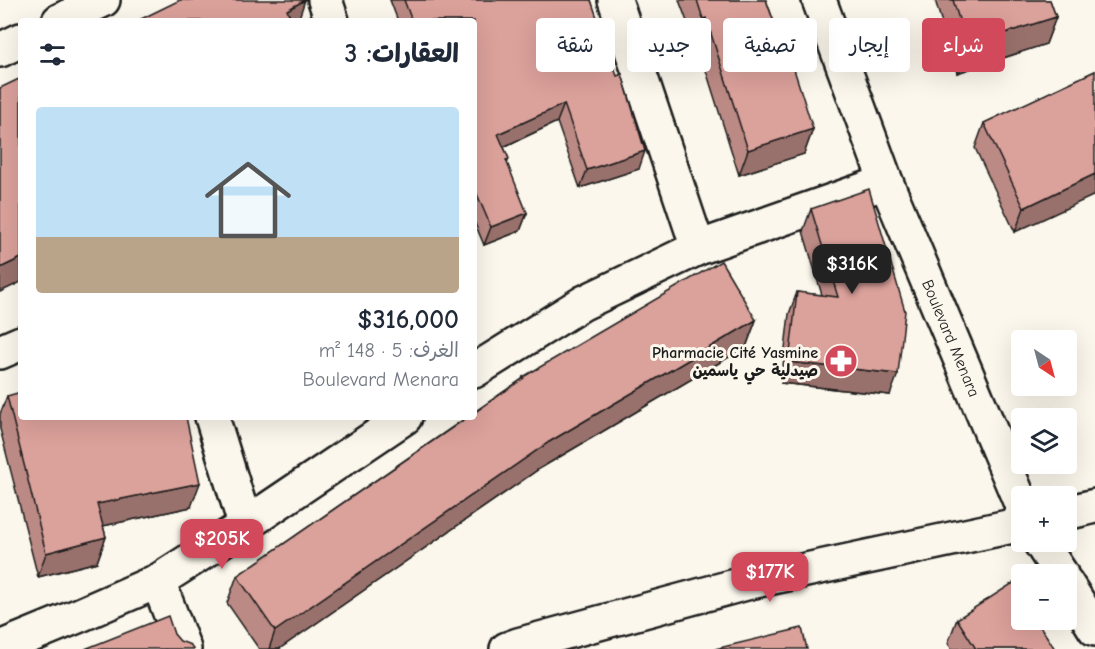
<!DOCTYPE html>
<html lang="ar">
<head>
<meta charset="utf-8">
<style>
  :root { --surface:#fff; --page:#f6f6f7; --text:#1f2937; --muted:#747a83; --accent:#d1495b }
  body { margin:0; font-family:"Comic Neue","Playpen Sans Arabic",sans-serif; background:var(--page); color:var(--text); direction:rtl; height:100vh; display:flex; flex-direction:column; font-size:22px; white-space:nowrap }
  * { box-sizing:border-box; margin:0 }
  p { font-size:20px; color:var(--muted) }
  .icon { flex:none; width:33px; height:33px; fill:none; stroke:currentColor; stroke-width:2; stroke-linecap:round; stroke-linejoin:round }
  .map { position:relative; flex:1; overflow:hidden; direction:ltr }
  .drawer { position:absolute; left:18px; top:18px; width:459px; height:402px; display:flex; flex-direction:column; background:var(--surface); border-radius:6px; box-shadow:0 6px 24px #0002; direction:rtl }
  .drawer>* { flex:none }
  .hud { position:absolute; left:495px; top:18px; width:510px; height:54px; direction:rtl; display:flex; gap:12px }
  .needle { width:39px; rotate:144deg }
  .fabs { position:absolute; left:1011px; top:330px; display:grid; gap:12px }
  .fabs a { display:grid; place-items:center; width:66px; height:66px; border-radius:6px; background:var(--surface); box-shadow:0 6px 24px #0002; font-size:30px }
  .price { position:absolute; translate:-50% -51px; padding:0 14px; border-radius:12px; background:var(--accent); color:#fff; font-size:20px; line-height:39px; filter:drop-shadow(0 2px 3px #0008) }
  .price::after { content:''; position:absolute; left:50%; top:36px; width:18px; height:14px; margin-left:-9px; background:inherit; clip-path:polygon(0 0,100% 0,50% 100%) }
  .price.selected { background:#222; color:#fff }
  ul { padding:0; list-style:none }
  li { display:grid; align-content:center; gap:12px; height:318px; padding:0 18px }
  li span { display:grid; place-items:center; height:186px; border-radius:6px; color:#555 }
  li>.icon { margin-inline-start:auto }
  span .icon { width:108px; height:108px; fill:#fffc; stroke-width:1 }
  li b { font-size:26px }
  h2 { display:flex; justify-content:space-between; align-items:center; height:72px; padding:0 18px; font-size:26px }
  .chip { padding:0 21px; border-radius:6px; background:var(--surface); box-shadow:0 6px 24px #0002; font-size:21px; line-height:54px }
  .chip.selected { background:var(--accent); color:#fff }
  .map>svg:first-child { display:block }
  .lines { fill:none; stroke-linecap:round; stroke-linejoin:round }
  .minor-casing { stroke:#1c1c1c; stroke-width:38 }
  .minor { stroke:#fbf7ec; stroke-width:33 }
  .wall { fill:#bc8a85; stroke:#1c1c1c; stroke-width:1.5 }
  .shaded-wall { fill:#99716c; stroke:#1c1c1c; stroke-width:1.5 }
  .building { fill:#dba19b; stroke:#1c1c1c; stroke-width:1.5 }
  .labels { text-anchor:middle; stroke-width:6; stroke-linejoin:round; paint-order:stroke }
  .street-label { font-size:16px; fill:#1c1c1c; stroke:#fbf7ec }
  .poi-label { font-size:16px; font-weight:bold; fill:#1c1c1c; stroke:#fbf7ec; text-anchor:end }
</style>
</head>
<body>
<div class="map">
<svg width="1095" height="649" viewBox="0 0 1095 649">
  <rect width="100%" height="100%" fill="#fbf7ec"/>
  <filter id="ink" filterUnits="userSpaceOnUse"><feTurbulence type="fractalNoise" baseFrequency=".0167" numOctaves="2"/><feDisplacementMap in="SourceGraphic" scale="12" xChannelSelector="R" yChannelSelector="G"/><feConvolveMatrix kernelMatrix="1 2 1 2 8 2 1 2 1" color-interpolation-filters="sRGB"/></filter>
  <g filter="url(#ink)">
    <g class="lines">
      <defs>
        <g id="minor">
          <polyline points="325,0 332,21"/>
          <polyline points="615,0 698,248"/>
          <path id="s1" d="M819 0 886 182 1022 506"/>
          <polyline points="59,21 103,0"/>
          <polyline points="0,50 21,40"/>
          <polyline points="0,352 21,343"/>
          <polyline points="474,371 583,303 698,248 886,182"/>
          <polyline points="212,417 245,524"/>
          <polyline points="1066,513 1095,506"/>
          <polyline points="1040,542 1061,574"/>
          <polyline points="158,581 184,649"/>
          <polyline points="1066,583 1095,629"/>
          <polyline points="0,648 80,615 158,581 230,535 405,417"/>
          <polyline points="507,649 518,645 750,582 1022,524"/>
        </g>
      </defs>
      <use href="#minor" class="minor-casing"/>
      <use href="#minor" class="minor"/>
    </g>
    <g class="wall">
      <polygon points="390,0 591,0 639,169 580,188 557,122 504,147 509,159 507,164 527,213 520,231 484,245 474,221 474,21 398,21"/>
      <polygon points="679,0 766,0 813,129 804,154 739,175 697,42 695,43"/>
      <polygon points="935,0 1050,0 1056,17 1046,44 957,73"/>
      <polygon points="1095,71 1015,232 975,148 984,123"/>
      <polygon points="811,209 890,395 781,383 789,314 797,292 822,295 803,231"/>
      <polygon points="756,320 746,347 539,469 279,649 259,649 227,603 237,576 522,379 523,377"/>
      <polygon points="7,396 191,507 103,526 106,537 97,562 38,577 0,429 0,414"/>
      <polygon points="957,619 1055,649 952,649 948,643"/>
    </g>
    <g class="shaded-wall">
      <polygon points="305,0 298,21 282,21 287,10"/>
      <polygon points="1056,17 1046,44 957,73 967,45"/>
      <polygon points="706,18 697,42 695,43 703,19"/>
      <polygon points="564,104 557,122 492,152 498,134"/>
      <polygon points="813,129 804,154 739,175 748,150"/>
      <polygon points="645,151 639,169 580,188 587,170"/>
      <polygon points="1095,174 1095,195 1015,232 1024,208"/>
      <polygon points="527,213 520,231 484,245 491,227"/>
      <polygon points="21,258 21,282 0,292 0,268"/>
      <polygon points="756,320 746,347 539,469 279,649 269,649 275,631 549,442"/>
      <polygon points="789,362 898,374 890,395 781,383"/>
      <polygon points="200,483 191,507 89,529 97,504"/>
      <polygon points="106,537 97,562 38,577 46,553"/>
    </g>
    <g class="building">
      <polygon points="180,0 305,0 287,10 292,21 137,21"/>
      <polygon points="404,0 591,0 617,76 622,74 645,151 587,170 564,104 498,134 509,159 506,160 527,213 491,227 474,187 474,21 412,21"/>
      <polygon points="697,0 766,0 780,39 784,38 813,129 748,150 706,18 703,19"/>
      <polygon points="953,0 1050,0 1056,17 967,45"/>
      <polygon points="1095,71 1095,174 1024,208 984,123"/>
      <polygon points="21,78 21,258 0,268 0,88"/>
      <polygon points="869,189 905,311 898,374 789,362 797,292 838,297 811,209"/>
      <polygon points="721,261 756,320 549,442 275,631 237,576 468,417 474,417 474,413 524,378 523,377"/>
      <polygon points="21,392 21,417 186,417 200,483 97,504 106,537 46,553 7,396"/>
      <polygon points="1013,583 1022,597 1022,620 1036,620 1055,649 976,649 957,619"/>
      <polygon points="168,616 174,634 180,641 191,645 193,649 85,649"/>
      <polygon points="802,628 807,649 715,649"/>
    </g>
  </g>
  <defs>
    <symbol id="pharmacy-disc" viewBox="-11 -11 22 22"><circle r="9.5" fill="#d1495b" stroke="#fbf7ec"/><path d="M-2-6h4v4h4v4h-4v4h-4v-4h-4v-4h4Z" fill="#fff"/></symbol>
  </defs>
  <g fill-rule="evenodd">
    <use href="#pharmacy-disc" x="822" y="342" width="38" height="38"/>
  </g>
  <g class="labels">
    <g class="street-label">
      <text dy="6" stroke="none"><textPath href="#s1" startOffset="363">Boulevard Menara</textPath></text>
    </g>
    <g class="poi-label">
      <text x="818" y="358">Pharmacie Cité Yasmine<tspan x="818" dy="18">صيدلية حي ياسمين</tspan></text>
    </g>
  </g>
</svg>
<div class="fabs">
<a><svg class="needle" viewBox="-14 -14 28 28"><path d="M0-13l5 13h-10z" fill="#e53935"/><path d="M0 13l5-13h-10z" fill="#747a83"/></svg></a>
<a><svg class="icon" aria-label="layers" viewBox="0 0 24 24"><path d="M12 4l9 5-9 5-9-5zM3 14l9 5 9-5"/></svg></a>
<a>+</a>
<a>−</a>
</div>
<b class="price selected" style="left:852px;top:295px">$316K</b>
<b class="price" style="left:222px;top:570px">$205K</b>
<b class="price" style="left:770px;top:603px">$177K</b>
<div class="hud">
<a class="chip selected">شراء</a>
<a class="chip">إيجار</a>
<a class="chip">تصفية</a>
<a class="chip">جديد</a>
<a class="chip">شقة</a>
</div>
<section class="drawer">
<h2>العقارات: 3<svg class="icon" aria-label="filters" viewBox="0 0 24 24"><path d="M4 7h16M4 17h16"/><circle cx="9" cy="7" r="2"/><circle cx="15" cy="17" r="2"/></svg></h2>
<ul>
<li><span style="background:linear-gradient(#bfe0f5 70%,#b9a48a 0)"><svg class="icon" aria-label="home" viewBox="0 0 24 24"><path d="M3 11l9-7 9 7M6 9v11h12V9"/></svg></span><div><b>$316,000</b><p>الغرف: 5 · 148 m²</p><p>Boulevard Menara</p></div></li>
</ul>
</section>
</div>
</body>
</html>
